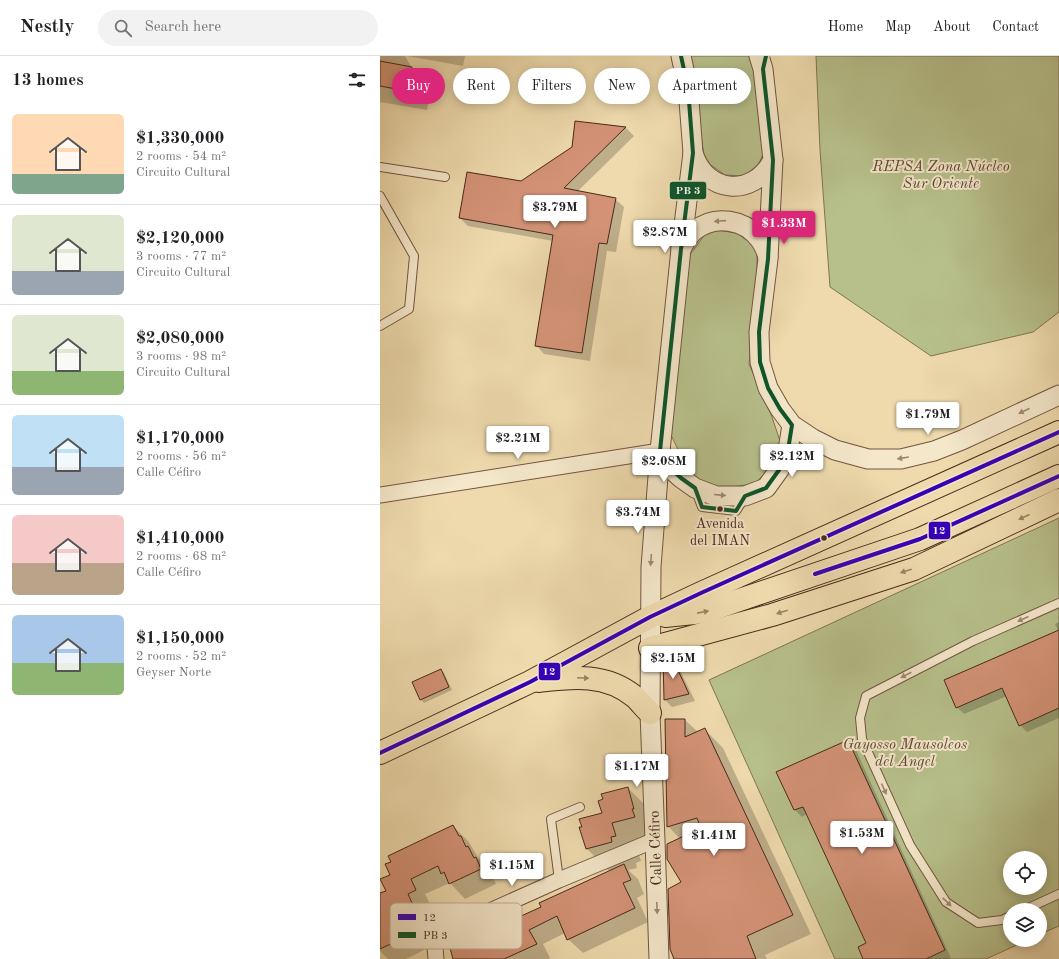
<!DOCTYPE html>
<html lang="en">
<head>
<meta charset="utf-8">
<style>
  :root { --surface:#fff; --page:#f2f2f2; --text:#202124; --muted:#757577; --line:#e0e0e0; --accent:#db2777 }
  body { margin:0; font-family:"Old Standard TT",serif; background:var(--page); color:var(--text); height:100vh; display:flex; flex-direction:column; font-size:15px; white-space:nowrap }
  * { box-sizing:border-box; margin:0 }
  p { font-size:13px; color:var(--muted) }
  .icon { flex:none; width:22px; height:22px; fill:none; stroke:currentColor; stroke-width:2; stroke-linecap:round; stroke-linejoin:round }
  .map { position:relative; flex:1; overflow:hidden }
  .drawer { display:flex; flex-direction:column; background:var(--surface); width:380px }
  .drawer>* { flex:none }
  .banner { position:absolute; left:12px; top:12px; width:380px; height:36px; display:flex; gap:8px }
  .buttons { position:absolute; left:623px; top:795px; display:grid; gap:8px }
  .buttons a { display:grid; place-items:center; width:44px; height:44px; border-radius:50%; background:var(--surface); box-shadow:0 2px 10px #0003; font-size:20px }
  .price { position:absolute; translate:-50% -34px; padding:0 9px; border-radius:4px; background:#fff; color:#222; font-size:13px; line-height:26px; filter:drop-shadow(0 1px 2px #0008) }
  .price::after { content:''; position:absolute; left:50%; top:24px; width:12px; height:9px; margin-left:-6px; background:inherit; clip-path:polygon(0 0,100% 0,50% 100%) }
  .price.active { background:var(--accent); color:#fff }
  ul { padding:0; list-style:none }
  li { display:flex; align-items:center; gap:12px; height:100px; padding:0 12px }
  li+li { border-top:1px solid var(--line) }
  li span { display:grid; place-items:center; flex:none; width:112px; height:80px; border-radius:6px; color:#555 }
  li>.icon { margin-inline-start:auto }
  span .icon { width:48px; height:48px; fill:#fffc; stroke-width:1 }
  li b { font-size:17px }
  h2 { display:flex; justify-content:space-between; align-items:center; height:48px; padding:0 12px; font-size:17px }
  .pill { padding:0 14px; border-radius:18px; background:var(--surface); box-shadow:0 2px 10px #0003; font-size:14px; line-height:36px }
  .pill.active { background:var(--accent); color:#fff }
  header { display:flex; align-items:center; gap:24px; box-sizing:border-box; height:56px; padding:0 20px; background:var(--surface); border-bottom:1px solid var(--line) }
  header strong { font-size:19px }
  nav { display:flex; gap:22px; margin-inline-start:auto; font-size:14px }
  .search { width:280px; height:36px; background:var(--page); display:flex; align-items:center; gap:10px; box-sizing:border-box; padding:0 14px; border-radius:22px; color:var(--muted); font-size:15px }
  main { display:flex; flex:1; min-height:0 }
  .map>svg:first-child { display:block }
  .green { fill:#b7c08b; stroke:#807452; fill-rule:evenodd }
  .shadow { fill:#0003 }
  .building { fill:#d39276; stroke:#49291a }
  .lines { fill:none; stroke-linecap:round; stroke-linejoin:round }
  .service-casing { stroke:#72553f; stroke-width:10 }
  .minor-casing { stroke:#72553f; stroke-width:17 }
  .tertiary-casing { stroke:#72553f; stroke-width:21 }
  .primary-casing { stroke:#49291a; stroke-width:24 }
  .service { stroke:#f4e7ca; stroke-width:8 }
  .minor { stroke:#f4e7ca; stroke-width:15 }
  .tertiary { stroke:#f4e7ca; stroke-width:19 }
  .primary { stroke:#eedaad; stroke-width:22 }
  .bus-1-casing { stroke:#f4e7ca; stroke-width:7 }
  .bus-2-casing { stroke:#f4e7ca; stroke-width:7 }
  .bus-1 { stroke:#3600b5; stroke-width:4 }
  .bus-2 { stroke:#0b552a; stroke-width:4 }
  .oneway { fill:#9e8872 }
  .oneway2 { fill:#9c8264 }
  .bus-dot { fill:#49291a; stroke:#f4e7ca; stroke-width:1.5 }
  .labels { text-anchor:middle; stroke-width:4; stroke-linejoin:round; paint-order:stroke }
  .bus-label { font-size:14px; fill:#49291a; stroke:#f4e7ca }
  .park-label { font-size:15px; font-style:italic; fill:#5f4731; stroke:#f4e7ca }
  .street-label { font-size:15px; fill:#49291a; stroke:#f4e7ca }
  .key { fill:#f4e7ca; stroke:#c1ae95; stroke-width:1 }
  .key-label { font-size:11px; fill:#49291a }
  .line-badge { stroke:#f4e7ca; stroke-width:1.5 }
  .badge-label { font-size:11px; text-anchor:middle; font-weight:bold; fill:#fff }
</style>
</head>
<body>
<header>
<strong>Nestly</strong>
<div class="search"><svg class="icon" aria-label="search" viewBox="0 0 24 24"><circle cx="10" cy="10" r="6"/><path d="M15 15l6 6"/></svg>Search here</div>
<nav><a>Home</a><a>Map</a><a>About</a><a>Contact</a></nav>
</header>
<main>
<section class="drawer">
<h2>13 homes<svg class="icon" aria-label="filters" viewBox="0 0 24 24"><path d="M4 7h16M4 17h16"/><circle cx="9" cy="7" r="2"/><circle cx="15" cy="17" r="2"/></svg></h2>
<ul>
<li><span style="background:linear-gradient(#ffd9b3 75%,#7fa58c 0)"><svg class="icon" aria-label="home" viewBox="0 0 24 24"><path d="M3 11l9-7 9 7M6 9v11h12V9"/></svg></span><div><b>$1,330,000</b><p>2 rooms · 54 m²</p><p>Circuito Cultural</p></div></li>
<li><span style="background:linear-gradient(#dfe7d0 70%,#9aa5b1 0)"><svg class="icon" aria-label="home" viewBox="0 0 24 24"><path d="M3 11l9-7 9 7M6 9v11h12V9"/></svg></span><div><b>$2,120,000</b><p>3 rooms · 77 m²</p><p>Circuito Cultural</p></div></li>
<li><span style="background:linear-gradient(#dfe7d0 70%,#8fb573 0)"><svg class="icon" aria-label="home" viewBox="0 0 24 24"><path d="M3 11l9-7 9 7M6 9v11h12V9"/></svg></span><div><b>$2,080,000</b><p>3 rooms · 98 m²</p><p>Circuito Cultural</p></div></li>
<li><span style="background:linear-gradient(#bfe0f5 65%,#9aa5b1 0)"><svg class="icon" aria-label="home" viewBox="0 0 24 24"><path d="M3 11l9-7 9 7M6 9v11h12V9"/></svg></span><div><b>$1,170,000</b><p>2 rooms · 56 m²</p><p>Calle Céfiro</p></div></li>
<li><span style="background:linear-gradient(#f6c9c9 60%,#b9a48a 0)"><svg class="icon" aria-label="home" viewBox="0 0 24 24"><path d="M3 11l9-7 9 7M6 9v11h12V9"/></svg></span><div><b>$1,410,000</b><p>2 rooms · 68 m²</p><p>Calle Céfiro</p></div></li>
<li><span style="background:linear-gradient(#a9c7e8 60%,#8fb573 0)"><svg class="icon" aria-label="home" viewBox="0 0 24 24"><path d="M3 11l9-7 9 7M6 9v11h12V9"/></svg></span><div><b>$1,150,000</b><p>2 rooms · 52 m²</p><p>Geyser Norte</p></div></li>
</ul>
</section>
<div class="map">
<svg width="679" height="903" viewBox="0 0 679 903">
  <rect width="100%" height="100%" fill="#eedaad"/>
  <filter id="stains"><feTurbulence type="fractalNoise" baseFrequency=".005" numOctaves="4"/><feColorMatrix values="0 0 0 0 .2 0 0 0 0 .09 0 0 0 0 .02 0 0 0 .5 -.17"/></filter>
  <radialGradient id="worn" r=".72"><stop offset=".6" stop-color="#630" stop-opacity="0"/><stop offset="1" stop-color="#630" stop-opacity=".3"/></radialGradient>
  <g class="green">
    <polygon points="308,0 370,0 373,7 384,96 377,112 362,120 345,119 325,105"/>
    <polygon points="436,0 679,0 679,256 653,276 551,300 450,231 440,94"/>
    <polygon points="329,173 357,177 377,190 377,236 369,308 392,361 402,391 390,413 374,428 343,432 324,429 309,416 290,377 309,200"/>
    <path d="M679 462V870L660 878V854H630V884H648L606 903H455L329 624ZM630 802H660V832H630Z"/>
  </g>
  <g class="shadow">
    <polygon points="0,0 25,0 33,14 51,32 47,54 0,46"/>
    <polygon points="27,0 85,0 83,10"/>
    <polygon points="196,66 246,72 254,80 197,136 235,143 244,151 236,196 227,195 210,305 164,298 156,289 173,185 88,170 80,162 142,126 193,92"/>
    <polygon points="679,566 679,662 647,676 640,669 627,640 584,658 577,651 678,575 675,568"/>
    <polygon points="290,601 297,608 315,645 292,651 285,644 284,602"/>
    <polygon points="61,614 64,617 72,634 44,647 41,644 33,626"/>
    <polygon points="286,664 305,664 318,676 324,673 343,692 431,878 385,899 387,903 295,903 302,827 300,783 288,770"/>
    <polygon points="467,685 475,692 571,902 568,903 484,903 487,888 427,758 422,761 415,754 398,717"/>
    <polygon points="248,732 274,758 279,778 257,793 261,805 256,807 257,812 248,814 258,823 264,838 257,842 268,866 203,897 188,883 185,877 163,888 170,902 169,903 74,903 162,851 230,816 207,793 223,758"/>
    <polygon points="73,770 88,785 99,803 103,807 105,812 111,818 116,828 85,843 70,827 45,838 51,850 43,854 48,864 41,868 46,879 39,883 44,894 26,903 8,903 0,895 0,839 7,835 11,819"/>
  </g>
  <g class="building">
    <polygon points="0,5 32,11 27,35 0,30"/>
    <polygon points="195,65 246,71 184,132 236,142 227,188 219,187 202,297 155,290 173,179 79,162 87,116 141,125 192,91"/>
    <polygon points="679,574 679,652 639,670 622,632 576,652 564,624"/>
    <polygon points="291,599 309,638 284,644 283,601"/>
    <polygon points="61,613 69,631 40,644 32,626"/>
    <polygon points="285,663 305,663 305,681 325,672 413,859 367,880 376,903 294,903 290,893 288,833 301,826 287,803 287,788 321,772 317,762 287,771"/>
    <polygon points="468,684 565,894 546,903 483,903 478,891 486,887 423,751 414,754 396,716"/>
    <polygon points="248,731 254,753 252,753 255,761 232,767 236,780 231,781 232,786 206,793 199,771 202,771 199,763 222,757 218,745 223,743 221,738"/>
    <polygon points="73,769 79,780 81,780 86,791 88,790 94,802 96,801 101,813 69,828 64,816 61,818 58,810 31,823 36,834 28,838 33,849 26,852 32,864 24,867 30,879 0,893 0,837 6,835 0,823 10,819 5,808 11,806 8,800"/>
    <polygon points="244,808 251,824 243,827 255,852 187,884 177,860 149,874 157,888 124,903 73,903 70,892 161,851 159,847"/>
  </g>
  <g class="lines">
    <defs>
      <g id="service">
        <polyline points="0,111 65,121"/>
        <polyline points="0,140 34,200 29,253 0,270"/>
        <polyline points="316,435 322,451 356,455 365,441"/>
        <polyline points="179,824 171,763 200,751"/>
        <polyline points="644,854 679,838"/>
        <polyline points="630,860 622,864 598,867 566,846 530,789 482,683 480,662 486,640 593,585 679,547"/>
      </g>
      <g id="minor">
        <polyline points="0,439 280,395"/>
        <polyline points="56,903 54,880 179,824 275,784"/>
      </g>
      <g id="tertiary">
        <polyline points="379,0 383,13 393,104 388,203 379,276 380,306 388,332 400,353 412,369 433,383 455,394 488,403 521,403 554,395 582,384 679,339"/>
        <path d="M313 97C326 138 373 142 393 104"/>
        <path d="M301 193C305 186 308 180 314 175 335 158 365 163 380 184 384 189 386 195 388 201"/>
        <polyline points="280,395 290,412 301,422 315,432 336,440 365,440 386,432 399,414 408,394 412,369"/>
        <polyline points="279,903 275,784 270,657 271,511 280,395 301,193 313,97 308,32 301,0"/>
      </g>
      <g id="primary">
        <polyline points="285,560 324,556 540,483 679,420"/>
        <polyline points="270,592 392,559 534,513 679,444"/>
        <path d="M159 625C193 621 226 617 255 641 260 646 265 652 270 657"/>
        <polyline points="0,697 150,626 270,561 321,537 679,376"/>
      </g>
    </defs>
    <use href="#service" class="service-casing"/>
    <use href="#minor" class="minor-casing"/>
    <use href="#tertiary" class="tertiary-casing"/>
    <use href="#primary" class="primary-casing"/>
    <use href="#service" class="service"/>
    <use href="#minor" class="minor"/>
    <use href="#tertiary" class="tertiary"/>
    <use href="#primary" class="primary"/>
    <defs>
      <g id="bus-1">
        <polyline points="435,518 540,483 679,420"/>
        <polyline points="0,697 150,626 270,561 321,537 679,376"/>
      </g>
      <polyline id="bus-2" points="301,0 308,32 313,97 301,193 280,395 290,412 301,422 315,432 322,451 356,455 365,440 386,432 399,414 408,394 412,369 400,353 388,332 380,306 379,276 388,203 393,104 383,13 386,0"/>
    </defs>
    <use href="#bus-1" class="bus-1-casing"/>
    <use href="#bus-2" class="bus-2-casing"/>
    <use href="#bus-1" class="bus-1"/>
    <use href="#bus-2" class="bus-2"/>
  </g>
  <defs><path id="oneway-solid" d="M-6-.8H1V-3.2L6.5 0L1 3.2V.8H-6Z"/></defs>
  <g class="oneway">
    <use href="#oneway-solid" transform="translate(340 165) rotate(176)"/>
    <use href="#oneway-solid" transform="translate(644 355) rotate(155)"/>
    <use href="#oneway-solid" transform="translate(523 402) rotate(171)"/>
    <use href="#oneway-solid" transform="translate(340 439) rotate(5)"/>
    <use href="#oneway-solid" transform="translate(271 504) rotate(94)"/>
    <use href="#oneway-solid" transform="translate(643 563) rotate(156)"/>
    <use href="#oneway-solid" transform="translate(526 619) rotate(153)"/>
    <use href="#oneway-solid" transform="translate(504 733) rotate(66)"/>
    <use href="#oneway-solid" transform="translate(567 846) rotate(44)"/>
    <use href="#oneway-solid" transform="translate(277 852) rotate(88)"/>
  </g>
  <g class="oneway2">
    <use href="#oneway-solid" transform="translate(644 461) rotate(155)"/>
    <use href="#oneway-solid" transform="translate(526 515) rotate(162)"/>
    <use href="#oneway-solid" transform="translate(323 556) rotate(-11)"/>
    <use href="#oneway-solid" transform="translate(402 556) rotate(162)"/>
    <use href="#oneway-solid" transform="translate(203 622) rotate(2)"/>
  </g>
  <g class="bus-dot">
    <circle cx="340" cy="453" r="3.5"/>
    <circle cx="444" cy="482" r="3.5"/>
  </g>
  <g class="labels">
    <g class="bus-label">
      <text x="340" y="472">Avenida<tspan x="340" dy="17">del IMAN</tspan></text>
    </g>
    <g class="park-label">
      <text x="561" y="115">REPSA Zona Núcleo<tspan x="561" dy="17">Sur Oriente</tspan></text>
      <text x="525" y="693">Gayosso Mausoleos<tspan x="525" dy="17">del Angel</tspan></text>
    </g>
    <g class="street-label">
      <text transform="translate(275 792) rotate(-92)" y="5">Calle Céfiro</text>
    </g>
  </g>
  <rect x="10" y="847" width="132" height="46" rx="6" class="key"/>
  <rect x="18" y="858" width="18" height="6" fill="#3600b5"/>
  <rect x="18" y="876" width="18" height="6" fill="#0b552a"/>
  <g class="key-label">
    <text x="43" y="865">12</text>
    <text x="43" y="883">PB 3</text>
  </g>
  <g class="line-badge">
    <rect x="289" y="125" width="38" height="19" rx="4" fill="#0b552a"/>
    <rect x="548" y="465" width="23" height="19" rx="4" fill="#3600b5"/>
    <rect x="158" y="606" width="23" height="19" rx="4" fill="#3600b5"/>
  </g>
  <g class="badge-label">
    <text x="308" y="138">PB 3</text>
    <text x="559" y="478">12</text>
    <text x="169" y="619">12</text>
  </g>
  <rect width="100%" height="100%" filter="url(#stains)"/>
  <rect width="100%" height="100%" fill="url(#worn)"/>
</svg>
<div class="buttons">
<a><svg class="icon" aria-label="locate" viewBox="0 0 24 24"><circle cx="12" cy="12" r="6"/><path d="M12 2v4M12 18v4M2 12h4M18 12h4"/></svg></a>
<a><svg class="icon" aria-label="layers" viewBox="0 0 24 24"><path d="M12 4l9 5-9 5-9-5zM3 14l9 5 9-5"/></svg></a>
</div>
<b class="price" style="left:175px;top:173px">$3.79M</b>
<b class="price active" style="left:404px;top:189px">$1.33M</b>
<b class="price" style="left:285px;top:198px">$2.87M</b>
<b class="price" style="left:548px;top:380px">$1.79M</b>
<b class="price" style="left:138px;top:404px">$2.21M</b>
<b class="price" style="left:412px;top:422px">$2.12M</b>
<b class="price" style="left:284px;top:427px">$2.08M</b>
<b class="price" style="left:258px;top:478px">$3.74M</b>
<b class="price" style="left:293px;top:624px">$2.15M</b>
<b class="price" style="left:257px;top:732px">$1.17M</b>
<b class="price" style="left:482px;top:799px">$1.53M</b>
<b class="price" style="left:334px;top:801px">$1.41M</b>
<b class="price" style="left:132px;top:831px">$1.15M</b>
<div class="banner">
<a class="pill active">Buy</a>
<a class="pill">Rent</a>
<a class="pill">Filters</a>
<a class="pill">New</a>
<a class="pill">Apartment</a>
</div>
</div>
</main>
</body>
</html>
